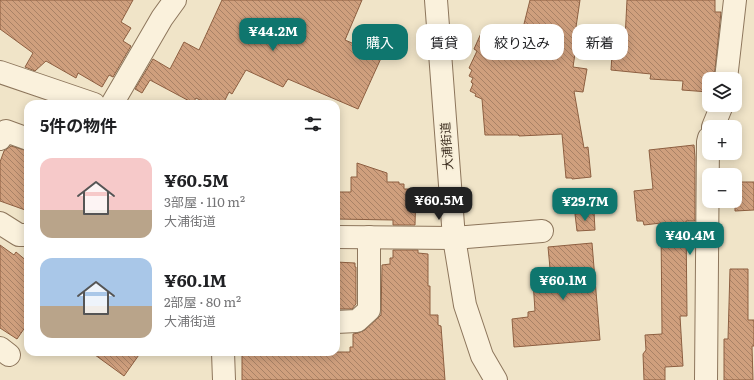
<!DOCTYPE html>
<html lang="ja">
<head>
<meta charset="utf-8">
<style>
  :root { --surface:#fff; --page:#f2f2f2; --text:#202124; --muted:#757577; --accent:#0f766e }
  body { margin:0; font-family:Literata,"Noto Sans JP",serif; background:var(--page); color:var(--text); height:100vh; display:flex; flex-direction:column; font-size:15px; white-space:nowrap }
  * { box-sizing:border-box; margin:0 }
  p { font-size:13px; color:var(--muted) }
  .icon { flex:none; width:22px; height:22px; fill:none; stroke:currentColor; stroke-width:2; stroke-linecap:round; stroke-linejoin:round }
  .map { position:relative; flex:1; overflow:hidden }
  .details { position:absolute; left:24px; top:100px; width:316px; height:256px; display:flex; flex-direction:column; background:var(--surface); border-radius:12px; box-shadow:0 2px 10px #0003 }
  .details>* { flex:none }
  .guide { position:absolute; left:352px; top:24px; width:342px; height:36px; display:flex; gap:8px }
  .buttons { position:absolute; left:702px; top:72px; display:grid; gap:8px }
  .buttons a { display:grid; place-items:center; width:40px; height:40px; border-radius:8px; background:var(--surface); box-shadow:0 2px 10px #0003; font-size:20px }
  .price { position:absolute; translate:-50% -34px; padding:0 9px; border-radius:8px; background:var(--accent); color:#fff; font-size:13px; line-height:26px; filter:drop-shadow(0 1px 2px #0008) }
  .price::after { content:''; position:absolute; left:50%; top:24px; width:12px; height:9px; margin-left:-6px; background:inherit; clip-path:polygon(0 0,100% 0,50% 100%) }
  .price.on { background:#222; color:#fff }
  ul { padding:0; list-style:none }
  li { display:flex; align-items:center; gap:12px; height:100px; padding:0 16px }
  li span { display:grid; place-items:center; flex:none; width:112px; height:80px; border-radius:12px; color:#555 }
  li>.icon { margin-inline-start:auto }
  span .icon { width:48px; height:48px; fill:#fffc; stroke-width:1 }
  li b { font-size:17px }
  h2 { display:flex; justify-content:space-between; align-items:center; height:48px; padding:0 16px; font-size:17px }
  .tag { padding:0 14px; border-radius:12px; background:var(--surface); box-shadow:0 2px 10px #0003; font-size:14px; line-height:36px }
  .tag.on { background:var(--accent); color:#fff }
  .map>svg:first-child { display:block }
  .building { fill:url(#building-back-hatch); stroke:#8d5f41 }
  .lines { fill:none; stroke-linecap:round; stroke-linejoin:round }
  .minor-casing { stroke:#8d765c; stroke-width:24 }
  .minor { stroke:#faf1dc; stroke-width:22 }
  .labels { text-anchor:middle; stroke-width:3.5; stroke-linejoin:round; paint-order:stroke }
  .street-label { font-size:12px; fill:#3d2e20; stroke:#f7eed8 }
</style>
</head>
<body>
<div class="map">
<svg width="754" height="380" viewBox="0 0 754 380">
  <defs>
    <pattern id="building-back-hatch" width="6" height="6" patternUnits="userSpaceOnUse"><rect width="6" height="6" fill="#cf9f7d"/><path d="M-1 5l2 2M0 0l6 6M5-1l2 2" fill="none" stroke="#a98266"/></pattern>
  </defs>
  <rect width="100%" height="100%" fill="#f0e4c8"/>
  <g class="building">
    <polygon points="0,0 133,0 121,22 131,28 123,41 131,46 113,77 109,75 102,87 78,73 76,78 46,61 35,71 25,67 33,53 0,29"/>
    <polygon points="222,0 362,0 345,40 382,56 358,109 288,79 283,87 246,70 232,94 229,92 223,104 208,104 196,98 193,103 150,80 142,93 135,89 153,59 170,69 184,42 199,50"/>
    <polygon points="530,0 580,0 576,27 579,27 573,67 587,69 583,92 574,91 584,148 588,147 591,177 572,179 572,178 566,178 562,134 519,136 518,135 485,135 482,99 475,96 476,94 470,91 473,84 471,82 473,78 469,76 472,70 469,68 477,51 474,49 482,31 518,48"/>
    <polygon points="627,0 715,0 715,12 721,12 714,79 709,79 709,92 682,90 683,81 650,79 651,74 611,70 613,38 625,39"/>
    <polygon points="694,145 695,157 695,221 686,221 687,316 680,316 683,366 665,367 665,380 644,380 643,354 646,350 645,335 662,334 661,223 644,225 643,221 637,221 634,191 653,189 649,150"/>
    <polygon points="11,146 28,151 28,211 0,201 0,162 4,151"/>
    <polygon points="357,163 387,173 387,182 399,182 399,184 404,184 404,189 416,189 415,225 393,225 393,220 336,219 336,192 351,192 351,177 357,177"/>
    <polygon points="735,182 754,182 754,210 735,211"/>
    <polygon points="594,212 595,230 577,231 575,214"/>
    <polygon points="592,243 600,340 514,347 512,319 528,317 528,312 535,311 533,281 551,279 548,247"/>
    <polygon points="0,245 14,255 16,252 28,262 28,323 17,339 0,328"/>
    <polygon points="393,250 418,250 418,253 428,254 428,286 430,286 430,315 438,315 438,325 441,326 445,380 242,380 242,352 350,352 350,347 353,347 353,334 358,333 365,330 381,315 382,265 390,264 390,258 393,258"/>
    <polygon points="336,262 355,263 355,267 356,267 356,304 352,309 336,309"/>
    <polygon points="730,269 748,269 748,320 754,320 754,346 752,346 753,380 724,380 724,339 728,339"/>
    <polygon points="91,352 141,352 124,376"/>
  </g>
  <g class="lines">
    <defs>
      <g id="minor">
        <polyline points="436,0 454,238 465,305 482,356 496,380"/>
        <polyline points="0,72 94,104"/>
        <polyline points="726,79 735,0"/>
        <polyline points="112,104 162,18 175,0"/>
        <polyline points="713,127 722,105"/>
        <polyline points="0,139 6,131 28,139"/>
        <polyline points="0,223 19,235 28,235"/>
        <polyline points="336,237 454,238 542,231"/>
        <polyline points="336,322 357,321 369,310 369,237"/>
        <polyline points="0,348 9,355"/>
        <polyline points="223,352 224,380"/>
        <polyline points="706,380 708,142 709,138"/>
      </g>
    </defs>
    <use href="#minor" class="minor-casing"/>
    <use href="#minor" class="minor"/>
  </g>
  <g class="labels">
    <g class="street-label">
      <text transform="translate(447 146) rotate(-94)" y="4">大浦街道</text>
    </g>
  </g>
</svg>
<div class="buttons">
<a><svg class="icon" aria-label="layers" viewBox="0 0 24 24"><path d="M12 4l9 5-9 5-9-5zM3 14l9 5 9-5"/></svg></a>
<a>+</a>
<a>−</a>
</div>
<b class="price" style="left:273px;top:52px">¥44.2M</b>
<b class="price on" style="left:439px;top:221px">¥60.5M</b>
<b class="price" style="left:585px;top:222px">¥29.7M</b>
<b class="price" style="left:690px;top:256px">¥40.4M</b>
<b class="price" style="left:563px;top:301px">¥60.1M</b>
<div class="guide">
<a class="tag on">購入</a>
<a class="tag">賃貸</a>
<a class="tag">絞り込み</a>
<a class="tag">新着</a>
</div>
<section class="details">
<h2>5件の物件<svg class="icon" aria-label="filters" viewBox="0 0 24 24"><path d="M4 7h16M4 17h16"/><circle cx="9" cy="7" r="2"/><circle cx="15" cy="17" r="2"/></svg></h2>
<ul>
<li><span style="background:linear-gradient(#f6c9c9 65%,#b9a48a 0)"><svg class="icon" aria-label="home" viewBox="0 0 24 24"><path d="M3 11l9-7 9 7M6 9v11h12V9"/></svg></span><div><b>¥60.5M</b><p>3部屋 · 110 m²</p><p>大浦街道</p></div></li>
<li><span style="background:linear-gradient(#a9c7e8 60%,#b9a48a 0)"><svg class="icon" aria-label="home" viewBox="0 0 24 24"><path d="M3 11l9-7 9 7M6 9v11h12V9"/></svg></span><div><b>¥60.1M</b><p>2部屋 · 80 m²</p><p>大浦街道</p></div></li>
</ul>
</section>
</div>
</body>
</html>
